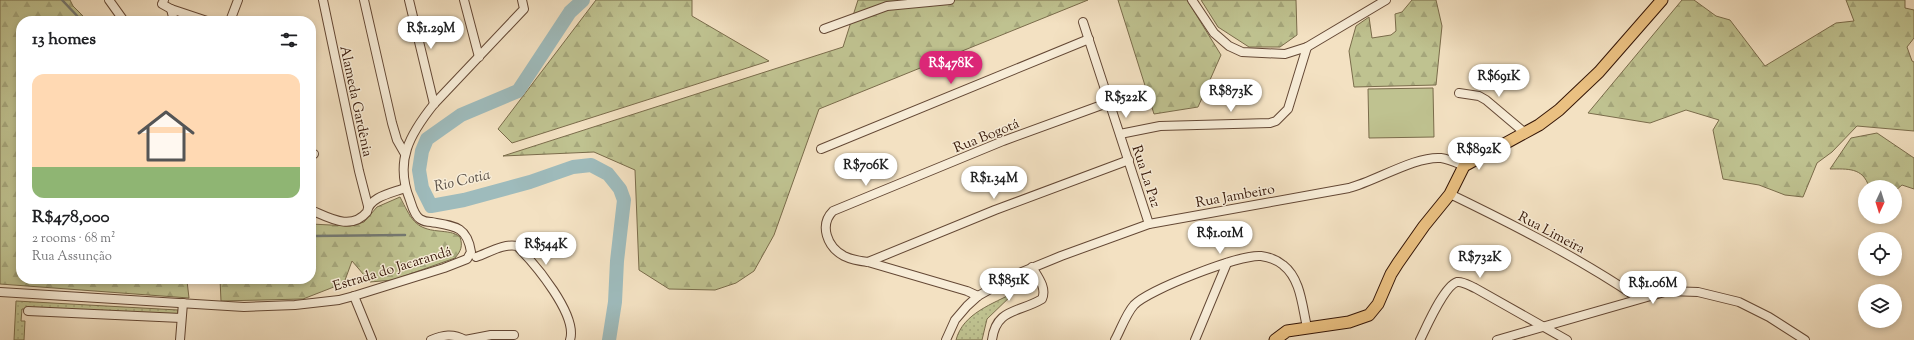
<!DOCTYPE html>
<html lang="en">
<head>
<meta charset="utf-8">
<style>
  :root { --surface:#fff; --page:#f2f2f2; --text:#202124; --muted:#757577; --accent:#db2777 }
  body { margin:0; font-family:"Sorts Mill Goudy",serif; background:var(--page); color:var(--text); height:100vh; display:flex; flex-direction:column; font-size:15px; white-space:nowrap }
  * { box-sizing:border-box; margin:0 }
  p { font-size:13px; color:var(--muted) }
  .icon { flex:none; width:22px; height:22px; fill:none; stroke:currentColor; stroke-width:2; stroke-linecap:round; stroke-linejoin:round }
  .map { position:relative; flex:1; overflow:hidden }
  .details { position:absolute; left:16px; top:16px; width:300px; height:268px; display:flex; flex-direction:column; background:var(--surface); border-radius:16px; box-shadow:0 2px 6px #0003 }
  .details>* { flex:none }
  .needle { width:26px; rotate:184deg }
  .buttons { position:absolute; left:1858px; top:180px; display:grid; gap:8px }
  .buttons a { display:grid; place-items:center; width:44px; height:44px; border-radius:50%; background:var(--surface); box-shadow:0 2px 6px #0003; font-size:20px }
  .price { position:absolute; translate:-50% -34px; padding:0 9px; border-radius:14px; background:#fff; color:#222; font-size:13px; line-height:26px; filter:drop-shadow(0 1px 2px #0008) }
  .price::after { content:''; position:absolute; left:50%; top:24px; width:12px; height:9px; margin-left:-6px; background:inherit; clip-path:polygon(0 0,100% 0,50% 100%) }
  .price.selected { background:var(--accent); color:#fff }
  ul { padding:0; list-style:none }
  li { display:grid; align-content:center; gap:8px; height:212px; padding:0 16px }
  li span { display:grid; place-items:center; height:124px; border-radius:12px; color:#555 }
  li>.icon { margin-inline-start:auto }
  span .icon { width:72px; height:72px; fill:#fffc; stroke-width:1 }
  li b { font-size:17px }
  h2 { display:flex; justify-content:space-between; align-items:center; height:48px; padding:0 16px; font-size:17px }
  .map>svg:first-child { display:block }
  .green { fill:url(#green-dots); stroke:#7a6c4b }
  .forest { fill:url(#forest-firs); stroke:#7a6c4b }
  .pitch { fill:#bfc290; stroke:#7a6c4b }
  .lines { fill:none; stroke-linecap:round; stroke-linejoin:round }
  .stream { stroke:#747973; stroke-width:2.5 }
  .river { stroke:#9ebbbc; stroke-width:14 }
  .minor-casing { stroke:#644835; stroke-width:10 }
  .major-casing { stroke:#341506; stroke-width:13 }
  .minor { stroke:#f7ecd7; stroke-width:8 }
  .major { stroke:#eac081; stroke-width:11 }
  .labels { text-anchor:middle; stroke-width:3; stroke-linejoin:round; paint-order:stroke }
  .street-label { font-size:14px; fill:#341506; stroke:#f7ecd7 }
  .water-label { font-size:15px; font-style:italic; fill:#594f46; stroke:#f7ecd7 }
</style>
</head>
<body>
<div class="map">
<svg width="1914" height="340" viewBox="0 0 1914 340">
  <defs>
    <pattern id="green-dots" width="8" height="8" patternUnits="userSpaceOnUse"><rect width="8" height="8" fill="#bfc290"/><path d="M2 2h.1M6 6h.1" fill="none" stroke="#a5a67b" stroke-width="1.8" stroke-linecap="round"/></pattern>
    <pattern id="forest-firs" width="22" height="20" patternUnits="userSpaceOnUse"><rect width="22" height="20" fill="#bfc290"/><path d="M5 1l3.5 6h-7zM16 11l3.5 6h-7z" fill="#a5a67b"/></pattern>
  </defs>
  <rect width="100%" height="100%" fill="#f3e1c2"/>
  <filter id="stains"><feTurbulence type="fractalNoise" baseFrequency=".005" numOctaves="4"/><feColorMatrix values="0 0 0 0 .2 0 0 0 0 .09 0 0 0 0 .02 0 0 0 .5 -.17"/></filter>
  <radialGradient id="worn" r=".72"><stop offset=".6" stop-color="#630" stop-opacity="0"/><stop offset="1" stop-color="#630" stop-opacity=".3"/></radialGradient>
  <g class="green">
    <path d="M1015 292 987 319 982 340H956C963 313 993 304 1015 292Z"/>
    <polygon points="16,301 178,310 177,316 22,309 21,321 25,321 24,340 14,340"/>
  </g>
  <g class="forest">
    <polygon points="0,0 70,0 73,6 88,21 21,21 21,279 201,279 187,281 189,298 0,284"/>
    <polygon points="596,0 692,0 692,16 769,61 512,143 498,129"/>
    <polygon points="858,0 1088,0 819,109 774,235 754,271 736,283 715,290 669,289 639,270 635,170 594,152 503,156 843,47"/>
    <polygon points="1118,0 1187,0 1221,55 1198,107 1154,114"/>
    <polygon points="1201,0 1296,0 1297,35 1280,47 1249,47 1218,27"/>
    <polygon points="1412,0 1436,0 1442,26 1436,85 1354,87 1349,51 1356,26 1369,17 1372,38 1391,35 1396,31 1395,14 1402,12"/>
    <polygon points="1682,0 1694,0 1716,16 1730,20 1765,66 1836,23 1854,21 1846,0 1905,0 1905,8 1914,10 1914,38 1907,47 1912,61 1914,62 1914,131 1857,126 1832,152 1817,163 1803,197 1785,195 1759,185 1723,179 1713,130 1719,120 1686,110 1650,123 1588,113"/>
    <path d="M1877 133 1914 158V189L1902 185 1895 191V187H1869C1863 167 1847 169 1830 169L1851 138Z"/>
    <path d="M400 197C411 218 414 229 439 231 447 232 454 232 460 237 463 246 461 251 455 258L393 280 370 282 352 261 344 283 303 299 221 301 220 279H311V224L350 226 364 222 377 207Z"/>
  </g>
  <polygon class="pitch" points="1433,88 1434,137 1369,138 1368,89"/>
  <g class="lines">
    <g class="stream">
      <polyline points="62,0 82,21"/>
      <polyline points="311,236 405,235"/>
    </g>
    <polyline class="river" points="583,0 570,12 518,91 461,115 427,139 422,151 419,170 422,188 431,206 464,200 530,182 573,167 591,165 608,174 620,189 624,200 617,261 615,302 609,340"/>
    <defs>
      <g id="minor">
        <polyline points="109,0 124,21"/>
        <polyline points="164,0 162,4 171,9 207,21"/>
        <polyline points="323,0 359,171 368,206"/>
        <polyline points="364,0 392,123 397,140 405,154"/>
        <polyline points="409,0 434,104"/>
        <polyline points="464,0 479,57"/>
        <polyline points="1192,0 1214,33 1229,46 1242,52 1285,54 1307,47 1386,0"/>
        <polyline points="171,9 174,21"/>
        <polyline points="230,21 238,0"/>
        <polyline points="1083,22 1149,224"/>
        <polyline points="824,29 887,6 950,0"/>
        <polyline points="1459,93 1479,96 1486,100 1525,133"/>
        <polyline points="1120,134 1160,126 1270,123 1276,121 1288,109 1307,47"/>
        <polyline points="821,149 1089,39"/>
        <polyline points="311,153 314,154"/>
        <path d="M1450 194C1514 225 1579 258 1638 298"/>
        <path d="M311 210C330 218 351 231 367 212 369 197 392 193 405 188"/>
        <path d="M476 257C488 253 504 243 517 246 535 264 578 315 570 340"/>
        <polyline points="868,262 995,210 1129,160"/>
        <path d="M0 292 244 307 295 305 339 300 354 296 444 268 467 259 471 252C467 226 454 226 431 222 428 222 423 221 420 219 414 215 412 206 410 200 394 161 410 134 434 104L524 9 522 0"/>
        <polyline points="354,296 372,340"/>
        <path d="M978 296 967 291 868 262C859 261 852 260 844 256 827 247 819 225 833 211L1003 141 1110 102"/>
        <polyline points="28,311 181,318"/>
        <polyline points="180,340 183,303"/>
        <path d="M431 340C443 335 453 333 465 340L491 335H514"/>
        <path d="M946 340 955 320 967 306 978 296 1017 274 1061 256 1149 224 1349 188C1376 181 1415 156 1441 158 1449 159 1457 163 1464 166"/>
        <path d="M992 340C996 308 1019 313 1042 299 1047 288 1038 277 1032 267"/>
        <path d="M1115 340C1121 329 1126 314 1134 305 1148 290 1240 254 1261 256 1269 257 1277 260 1283 265 1301 279 1302 306 1307 327"/>
        <polyline points="1195,340 1227,263"/>
        <path d="M1420 340C1426 328 1444 286 1457 282 1463 281 1470 286 1475 288L1567 340"/>
        <polyline points="1497,340 1668,291 1698,292 1739,302 1769,317 1805,340"/>
      </g>
      <polyline id="major" points="1275,340 1287,331 1349,322 1369,315 1378,304 1391,274 1398,263 1424,226 1450,194 1464,166 1539,125 1559,110 1599,72 1662,0"/>
    </defs>
    <use href="#minor" class="minor-casing"/>
    <use href="#major" class="major-casing"/>
    <use href="#minor" class="minor"/>
    <use href="#major" class="major"/>
  </g>
  <g class="labels">
    <g class="street-label">
      <text transform="translate(357 101) rotate(78)" y="5">Alameda Gardênia</text>
      <text transform="translate(986 135) rotate(-22)" y="5">Rua Bogotá</text>
      <text transform="translate(1147 176) rotate(72)" y="5">Rua La Paz</text>
      <text transform="translate(1235 195) rotate(-10)" y="5">Rua Jambeiro</text>
      <text transform="translate(1552 232) rotate(28)" y="5">Rua Limeira</text>
      <text transform="translate(392 268) rotate(-17)" y="5">Estrada do Jacarandá</text>
    </g>
    <g class="water-label">
      <text transform="translate(462 180) rotate(-13)" y="5">Rio Cotia</text>
    </g>
  </g>
  <rect width="100%" height="100%" filter="url(#stains)"/>
  <rect width="100%" height="100%" fill="url(#worn)"/>
</svg>
<div class="buttons">
<a><svg class="needle" viewBox="-14 -14 28 28"><path d="M0-13l5 13h-10z" fill="#e53935"/><path d="M0 13l5-13h-10z" fill="#757577"/></svg></a>
<a><svg class="icon" aria-label="locate" viewBox="0 0 24 24"><circle cx="12" cy="12" r="6"/><path d="M12 2v4M12 18v4M2 12h4M18 12h4"/></svg></a>
<a><svg class="icon" aria-label="layers" viewBox="0 0 24 24"><path d="M12 4l9 5-9 5-9-5zM3 14l9 5 9-5"/></svg></a>
</div>
<b class="price" style="left:431px;top:50px">R$1.29M</b>
<b class="price selected" style="left:951px;top:85px">R$478K</b>
<b class="price" style="left:1499px;top:98px">R$691K</b>
<b class="price" style="left:1231px;top:113px">R$873K</b>
<b class="price" style="left:1126px;top:119px">R$522K</b>
<b class="price" style="left:1479px;top:171px">R$892K</b>
<b class="price" style="left:866px;top:187px">R$706K</b>
<b class="price" style="left:994px;top:200px">R$1.34M</b>
<b class="price" style="left:1220px;top:255px">R$1.01M</b>
<b class="price" style="left:546px;top:266px">R$544K</b>
<b class="price" style="left:1480px;top:279px">R$732K</b>
<b class="price" style="left:1009px;top:302px">R$851K</b>
<b class="price" style="left:1653px;top:305px">R$1.06M</b>
<section class="details">
<h2>13 homes<svg class="icon" aria-label="filters" viewBox="0 0 24 24"><path d="M4 7h16M4 17h16"/><circle cx="9" cy="7" r="2"/><circle cx="15" cy="17" r="2"/></svg></h2>
<ul>
<li><span style="background:linear-gradient(#ffd9b3 75%,#8fb573 0)"><svg class="icon" aria-label="home" viewBox="0 0 24 24"><path d="M3 11l9-7 9 7M6 9v11h12V9"/></svg></span><div><b>R$478,000</b><p>2 rooms · 68 m²</p><p>Rua Assunção</p></div></li>
</ul>
</section>
</div>
</body>
</html>
